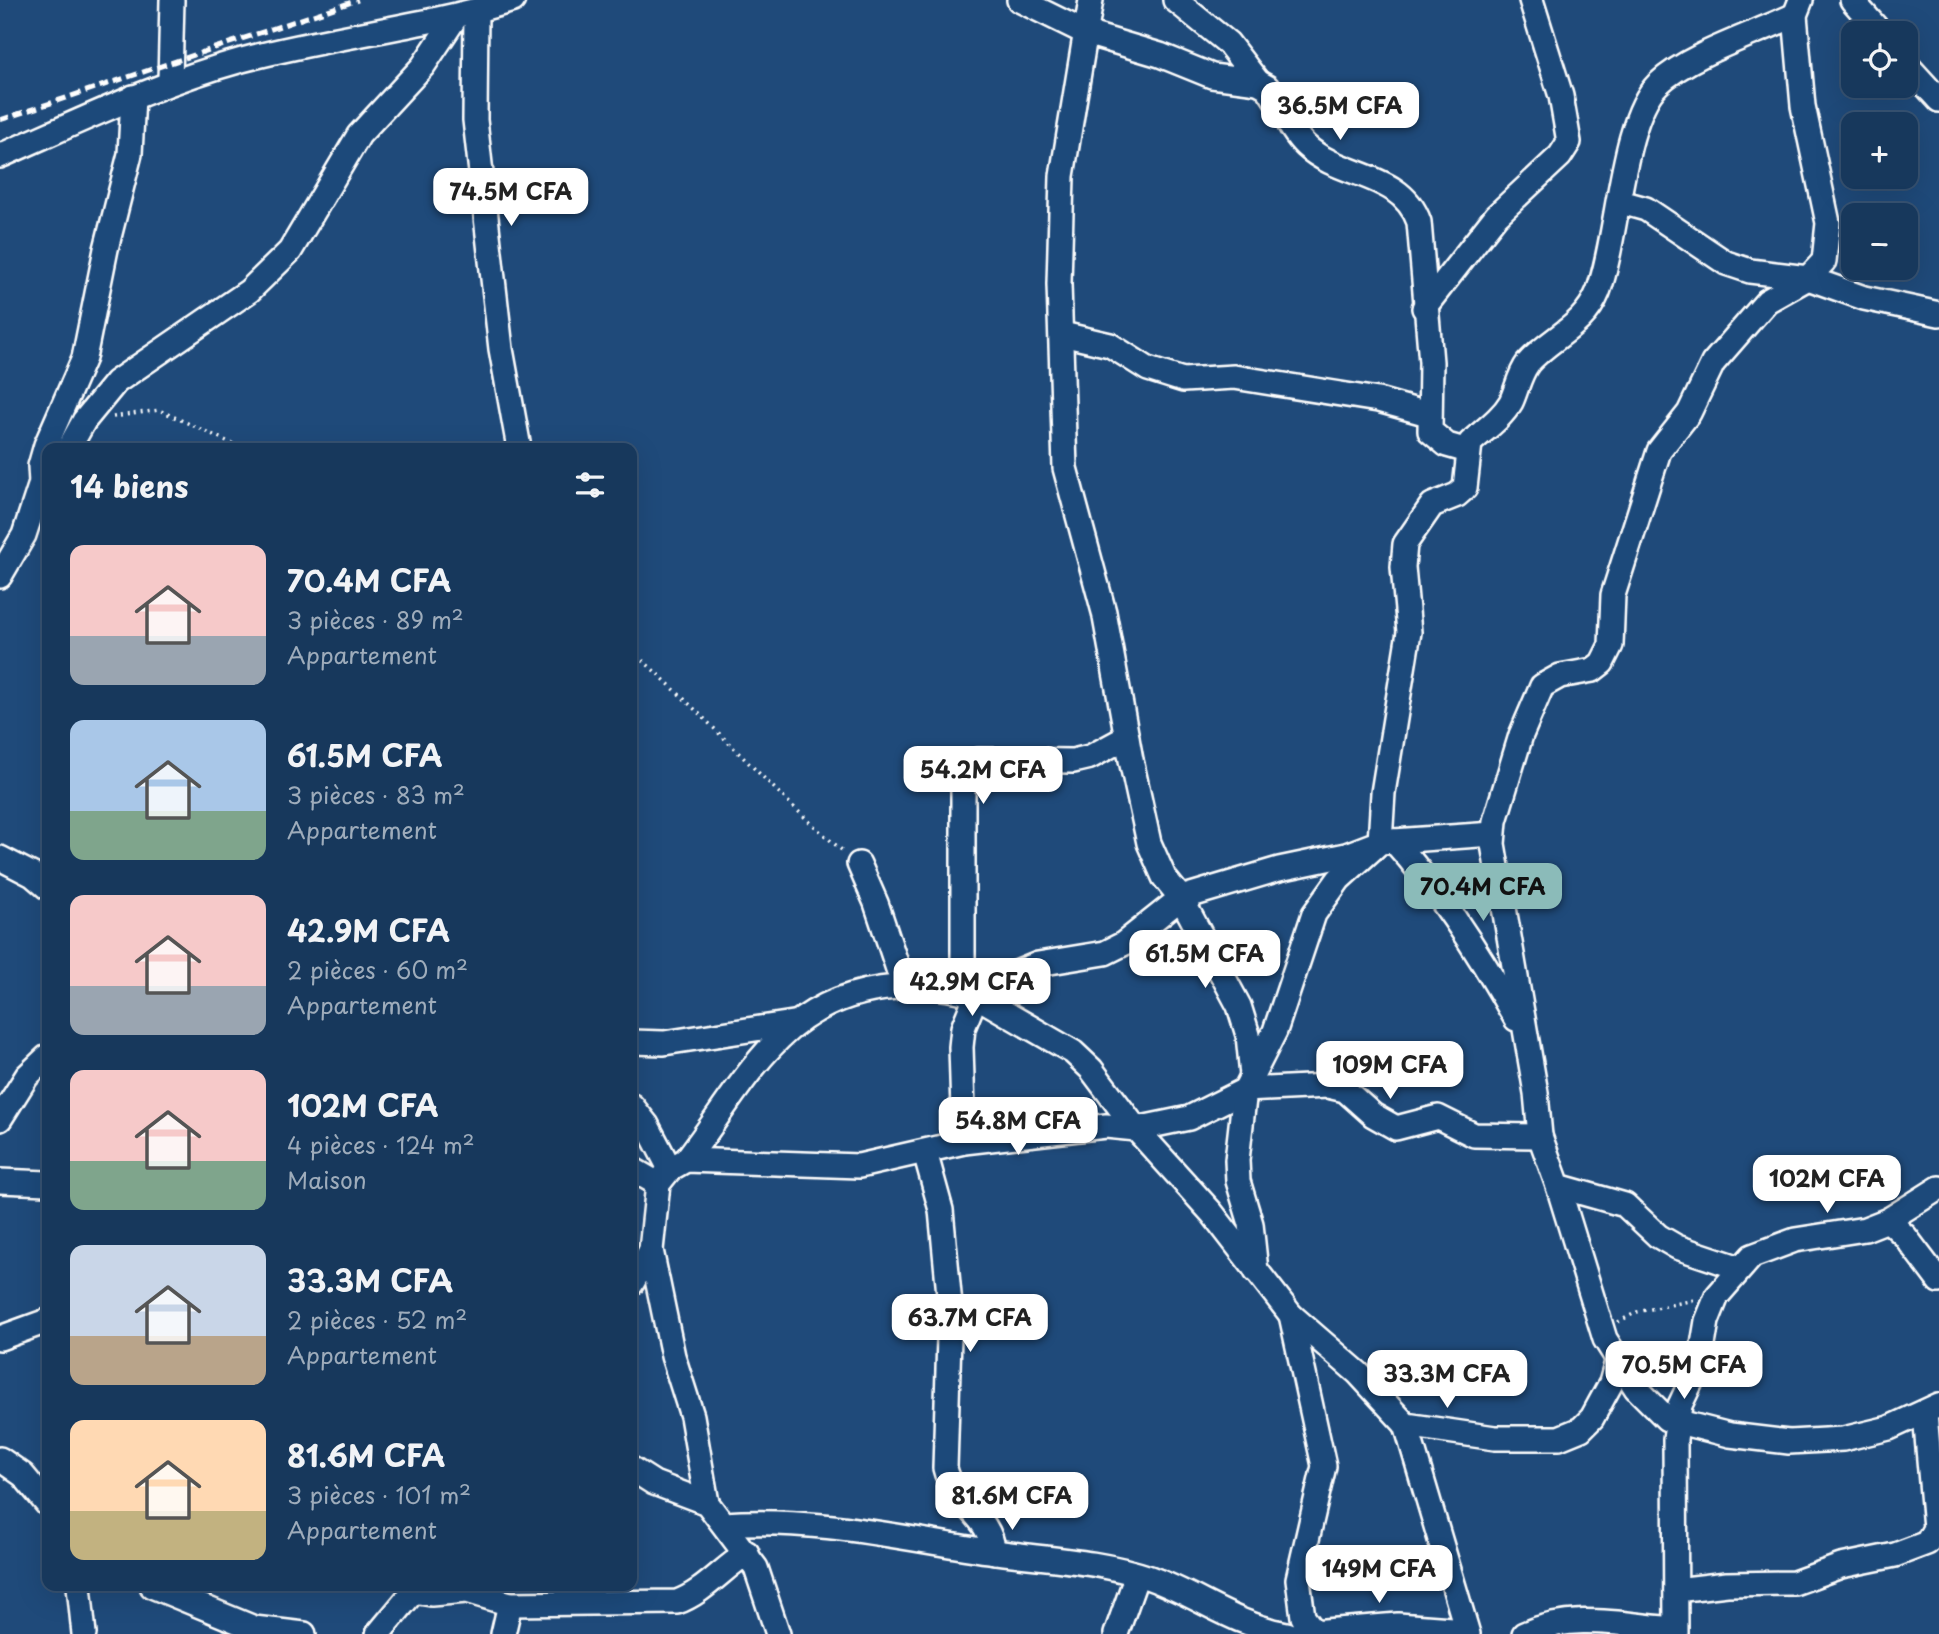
<!DOCTYPE html>
<html lang="fr">
<head>
<meta charset="utf-8">
<style>
  :root { --surface:#17385c; --page:#244365; --text:#f1f3f6; --muted:#9eacbb; --line:#365272; --accent:#8bbbb9 }
  body { margin:0; font-family:"Playpen Sans",sans-serif; background:var(--page); color:var(--text); height:100vh; display:flex; flex-direction:column; font-size:26px; white-space:nowrap }
  * { box-sizing:border-box; margin:0 }
  p { font-size:23px; color:var(--muted) }
  .icon { flex:none; width:38px; height:38px; fill:none; stroke:currentColor; stroke-width:2; stroke-linecap:round; stroke-linejoin:round }
  .map { position:relative; flex:1; overflow:hidden }
  .sheet { position:absolute; left:42px; top:443px; width:595px; height:1148px; display:flex; flex-direction:column; background:var(--surface); border-radius:14px; box-shadow:0 7px 28px #0002,0 0 0 2px var(--line) }
  .sheet>* { flex:none }
  .buttons { position:absolute; left:1841px; top:21px; display:grid; gap:14px }
  .buttons a { display:grid; place-items:center; width:77px; height:77px; border-radius:14px; background:var(--surface); box-shadow:0 7px 28px #0002,0 0 0 2px var(--line); font-size:35px }
  .price { position:absolute; translate:-50% -60px; padding:0 16px; border-radius:14px; background:#fff; color:#222; font-size:23px; line-height:46px; filter:drop-shadow(0 2px 4px #0008) }
  .price::after { content:''; position:absolute; left:50%; top:42px; width:21px; height:16px; margin-left:-10px; background:inherit; clip-path:polygon(0 0,100% 0,50% 100%) }
  .price.current { background:var(--accent); color:#111 }
  ul { padding:0; list-style:none }
  li { display:flex; align-items:center; gap:21px; height:175px; padding:0 28px }
  li span { display:grid; place-items:center; flex:none; width:196px; height:140px; border-radius:14px; color:#555 }
  li>.icon { margin-inline-start:auto }
  span .icon { width:84px; height:84px; fill:#fffc; stroke-width:1 }
  li b { font-size:30px }
  h2 { display:flex; justify-content:space-between; align-items:center; height:84px; padding:0 28px; font-size:30px }
  .map>svg:first-child { display:block }
  .lines { fill:none; stroke-linecap:round; stroke-linejoin:round }
  .minor-casing { stroke:#fff; stroke-width:28 }
  .path { stroke:#fff; stroke-width:3.5; stroke-dasharray:2 5; stroke-linecap:butt }
  .minor { stroke:#1f4a7a; stroke-width:23 }
  .rail { stroke:#fff; stroke-width:5; stroke-dasharray:10 5; stroke-linecap:butt }
</style>
</head>
<body>
<div class="map">
<svg width="1939" height="1634" viewBox="0 0 1939 1634">
  <rect width="100%" height="100%" fill="#1f4a7a"/>
  <filter id="ink" filterUnits="userSpaceOnUse"><feTurbulence type="fractalNoise" baseFrequency=".0143" numOctaves="2"/><feDisplacementMap in="SourceGraphic" scale="14" xChannelSelector="R" yChannelSelector="G"/><feConvolveMatrix kernelMatrix="1 2 1 2 8 2 1 2 1" color-interpolation-filters="sRGB"/></filter>
  <g filter="url(#ink)">
    <g class="lines">
      <defs>
        <g id="minor">
          <path d="M1019 0 1086 33 1160 55 1212 76 1258 82 1267 87C1281 105 1289 130 1306 146 1340 178 1402 172 1419 222L1431 362 1430 431 1447 445 1468 451"/>
          <polyline points="1091,0 1062,176 1059,284 1065,468 1104,612 1131,760 1149,843 1164,877 1181,898 1239,1006 1248,1035 1252,1075"/>
          <polyline points="1175,0 1228,43 1258,82"/>
          <polyline points="1852,0 1881,33"/>
          <polyline points="476,11 475,120 501,349 519,448"/>
          <polyline points="1906,64 1939,100"/>
          <polyline points="170,81 172,0"/>
          <path d="M0 156C80 121 158 83 242 60 332 36 424 27 513 0"/>
          <polyline points="1618,205 1628,204 1646,209 1726,263 1750,271 1808,278 1864,298 1939,314"/>
          <polyline points="1424,308 1496,216 1560,156 1569,142 1561,96 1531,0"/>
          <polyline points="1062,334 1110,345 1148,369 1183,380 1234,377 1378,400 1428,414"/>
          <polyline points="69,448 84,421 116,382 249,291 290,251 359,135 423,66 455,18"/>
          <polyline points="41,483 40,466 46,445 84,358 106,249 130,154 133,97"/>
          <polyline points="0,576 24,535 41,483 47,475"/>
          <path d="M1394 841C1442 894 1481 956 1516 1019"/>
          <polyline points="0,858 33,875 47,887"/>
          <polyline points="859,864 876,903 904,987"/>
          <polyline points="963,991 963,772 969,764 979,760 1073,761 1090,757 1127,737"/>
          <polyline points="632,1042 664,1043 793,1023"/>
          <polyline points="632,1106 647,1125 670,1169"/>
          <polyline points="0,1119 27,1076 47,1057"/>
          <path d="M964 1142 961 1047 963 1028 976 996 1016 973 1038 964 1105 953 1123 944 1181 898 1279 869 1346 855 1380 842 1383 793 1409 632 1403 567 1405 544 1432 505 1457 495 1465 488 1470 443C1484 430 1501 419 1511 402 1517 389 1519 375 1528 363 1551 337 1584 327 1598 292 1618 240 1621 120 1658 84 1689 54 1755 34 1795 15"/>
          <path d="M925 1152 941 1210 950 1305 945 1468C954 1505 989 1513 994 1552"/>
          <path d="M686 1160C749 1078 782 995 897 987 923 985 952 987 976 996L1073 1052 1091 1069 1136 1129 1189 1118 1245 1090 1328 1086 1345 1090 1373 1115 1396 1128 1438 1117 1474 1135 1540 1136"/>
          <polyline points="632,1169 658,1184"/>
          <polyline points="0,1181 47,1183"/>
          <polyline points="1558,1186 1605,1339 1636,1388 1667,1419 1730,1435 1789,1442 1843,1439 1889,1428 1939,1405"/>
          <polyline points="1888,1220 1905,1236 1939,1281"/>
          <polyline points="1740,1268 1677,1247 1658,1236 1625,1205 1558,1186 1540,1136 1536,1093 1493,844 1495,821 1521,735 1542,686 1560,676 1593,670 1602,663 1611,645 1613,595 1659,451 1689,413 1713,363 1767,301 1808,278 1824,261 1828,223 1803,106 1795,15 1801,0"/>
          <polyline points="1256,1271 1251,1224 1238,1181 1237,1160 1245,1090 1275,1031 1314,914 1339,879 1380,842 1493,834"/>
          <polyline points="632,1283 651,1250"/>
          <polyline points="1291,1315 1324,1466 1298,1579 1303,1617 1316,1634"/>
          <polyline points="0,1338 47,1321"/>
          <polyline points="1406,1425 1468,1634"/>
          <polyline points="0,1459 23,1475 47,1504"/>
          <polyline points="632,1469 654,1483 707,1503 756,1568 778,1634"/>
          <polyline points="707,1503 692,1416 673,1356 651,1250 658,1184 670,1169 686,1160 859,1166 964,1142 1106,1126 1136,1129 1212,1213 1291,1315 1358,1373 1406,1425 1495,1438 1559,1438 1581,1429 1592,1418 1611,1383 1617,1362"/>
          <path d="M724 1524C812 1517 901 1538 988 1551 1042 1559 1097 1560 1150 1578 1198 1595 1234 1625 1287 1634"/>
          <polyline points="79,1586 84,1634"/>
          <polyline points="152,1586 254,1628 304,1634"/>
          <polyline points="1676,1590 1727,1584 1794,1583 1841,1566 1895,1555 1927,1543 1935,1528 1925,1414"/>
          <path d="M413 1591 431 1594 467 1591 510 1604 677 1602C703 1593 723 1568 747 1553"/>
          <polyline points="1301,1633 1398,1625 1465,1630"/>
          <polyline points="378,1634 418,1586"/>
          <polyline points="503,1634 510,1604"/>
          <polyline points="1116,1634 1137,1575"/>
          <path d="M1524 1634C1575 1612 1622 1625 1675 1629"/>
          <polyline points="1676,1634 1675,1439 1680,1405 1700,1363 1707,1321 1717,1296 1752,1256 1795,1240 1865,1229 1888,1220 1939,1188"/>
        </g>
      </defs>
      <use href="#minor" class="minor-casing"/>
      <g class="path">
        <polyline points="113,417 159,410 242,448"/>
        <path d="M632 651C706 715 769 789 844 852"/>
        <polyline points="1618,1322 1637,1312 1694,1300"/>
      </g>
      <use href="#minor" class="minor"/>
      <polyline class="rail" points="0,120 358,0"/>
    </g>
  </g>
</svg>
<div class="buttons">
<a><svg class="icon" aria-label="locate" viewBox="0 0 24 24"><circle cx="12" cy="12" r="6"/><path d="M12 2v4M12 18v4M2 12h4M18 12h4"/></svg></a>
<a>+</a>
<a>−</a>
</div>
<b class="price" style="left:1340px;top:142px">36.5M CFA</b>
<b class="price" style="left:511px;top:228px">74.5M CFA</b>
<b class="price" style="left:983px;top:806px">54.2M CFA</b>
<b class="price current" style="left:1483px;top:923px">70.4M CFA</b>
<b class="price" style="left:1205px;top:990px">61.5M CFA</b>
<b class="price" style="left:972px;top:1018px">42.9M CFA</b>
<b class="price" style="left:1390px;top:1101px">109M CFA</b>
<b class="price" style="left:1018px;top:1157px">54.8M CFA</b>
<b class="price" style="left:1827px;top:1215px">102M CFA</b>
<b class="price" style="left:970px;top:1354px">63.7M CFA</b>
<b class="price" style="left:1684px;top:1401px">70.5M CFA</b>
<b class="price" style="left:1447px;top:1410px">33.3M CFA</b>
<b class="price" style="left:1012px;top:1532px">81.6M CFA</b>
<b class="price" style="left:1379px;top:1605px">149M CFA</b>
<section class="sheet">
<h2>14 biens<svg class="icon" aria-label="filters" viewBox="0 0 24 24"><path d="M4 7h16M4 17h16"/><circle cx="9" cy="7" r="2"/><circle cx="15" cy="17" r="2"/></svg></h2>
<ul>
<li><span style="background:linear-gradient(#f6c9c9 65%,#9aa5b1 0)"><svg class="icon" aria-label="home" viewBox="0 0 24 24"><path d="M3 11l9-7 9 7M6 9v11h12V9"/></svg></span><div><b>70.4M CFA</b><p>3 pièces · 89 m²</p><p>Appartement</p></div></li>
<li><span style="background:linear-gradient(#a9c7e8 65%,#7fa58c 0)"><svg class="icon" aria-label="home" viewBox="0 0 24 24"><path d="M3 11l9-7 9 7M6 9v11h12V9"/></svg></span><div><b>61.5M CFA</b><p>3 pièces · 83 m²</p><p>Appartement</p></div></li>
<li><span style="background:linear-gradient(#f6c9c9 65%,#9aa5b1 0)"><svg class="icon" aria-label="home" viewBox="0 0 24 24"><path d="M3 11l9-7 9 7M6 9v11h12V9"/></svg></span><div><b>42.9M CFA</b><p>2 pièces · 60 m²</p><p>Appartement</p></div></li>
<li><span style="background:linear-gradient(#f6c9c9 65%,#7fa58c 0)"><svg class="icon" aria-label="home" viewBox="0 0 24 24"><path d="M3 11l9-7 9 7M6 9v11h12V9"/></svg></span><div><b>102M CFA</b><p>4 pièces · 124 m²</p><p>Maison</p></div></li>
<li><span style="background:linear-gradient(#c9d6e8 65%,#b9a48a 0)"><svg class="icon" aria-label="home" viewBox="0 0 24 24"><path d="M3 11l9-7 9 7M6 9v11h12V9"/></svg></span><div><b>33.3M CFA</b><p>2 pièces · 52 m²</p><p>Appartement</p></div></li>
<li><span style="background:linear-gradient(#ffd9b3 65%,#c2b280 0)"><svg class="icon" aria-label="home" viewBox="0 0 24 24"><path d="M3 11l9-7 9 7M6 9v11h12V9"/></svg></span><div><b>81.6M CFA</b><p>3 pièces · 101 m²</p><p>Appartement</p></div></li>
</ul>
</section>
</div>
</body>
</html>
